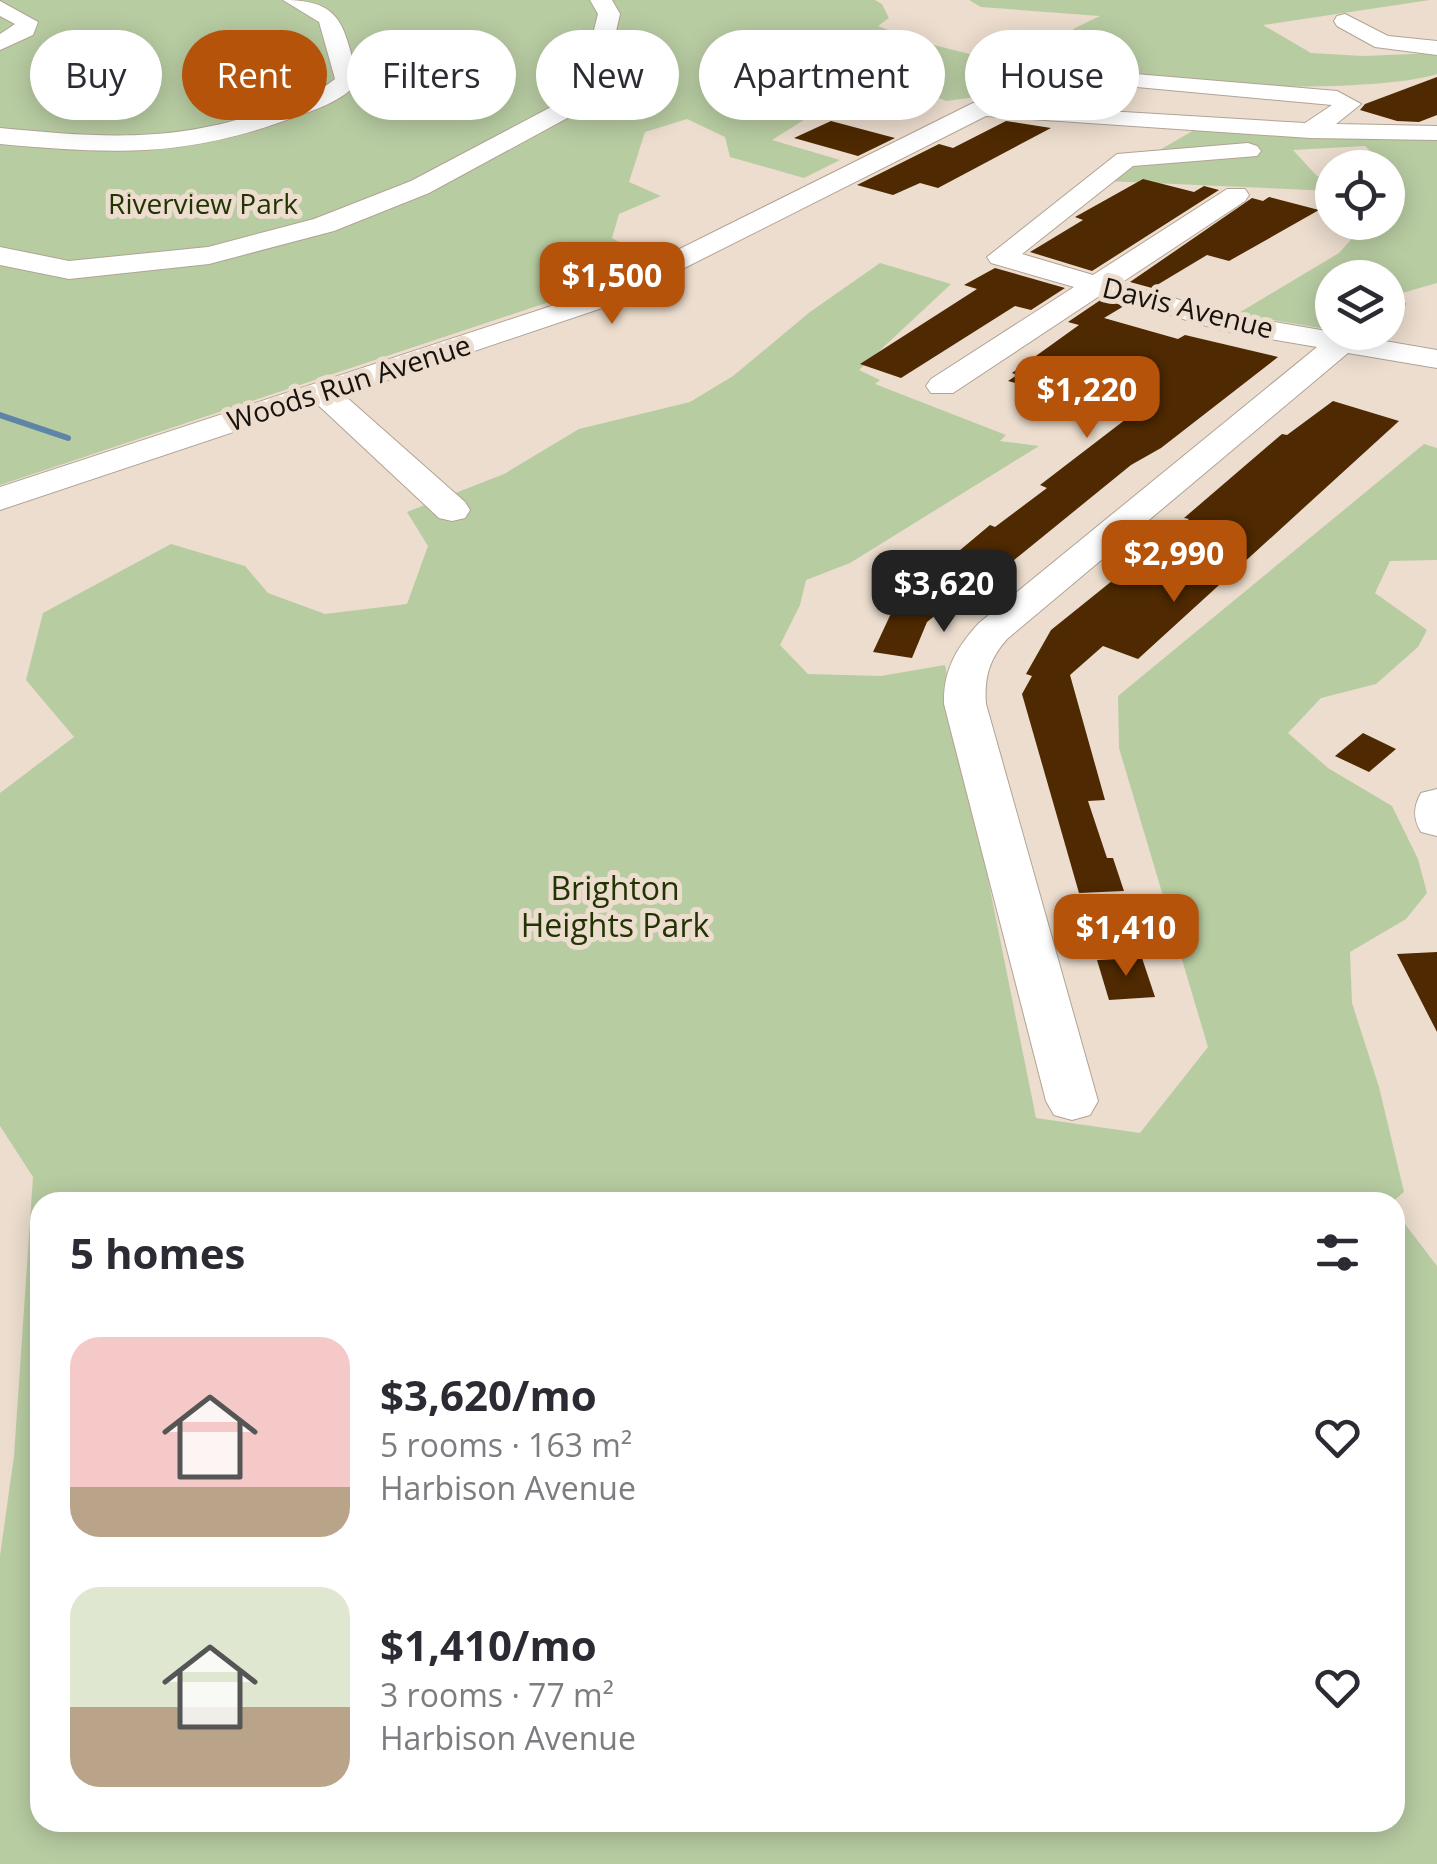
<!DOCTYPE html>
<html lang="en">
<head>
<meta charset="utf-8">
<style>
  :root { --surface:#fff; --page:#f2f2f3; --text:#2b2b33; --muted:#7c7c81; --accent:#b45309 }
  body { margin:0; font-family:"Open Sans",sans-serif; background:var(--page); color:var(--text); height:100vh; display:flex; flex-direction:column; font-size:38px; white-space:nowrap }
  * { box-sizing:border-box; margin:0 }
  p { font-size:32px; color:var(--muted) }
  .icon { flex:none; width:55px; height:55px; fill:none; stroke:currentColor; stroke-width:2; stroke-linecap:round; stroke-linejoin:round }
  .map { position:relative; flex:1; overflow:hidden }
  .side { position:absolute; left:30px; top:1192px; width:1375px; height:640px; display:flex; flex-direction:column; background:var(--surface); border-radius:30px; box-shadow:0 5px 25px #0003 }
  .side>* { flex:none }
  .top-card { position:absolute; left:30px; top:30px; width:1378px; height:90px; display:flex; gap:20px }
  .controls { position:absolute; left:1315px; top:150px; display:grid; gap:20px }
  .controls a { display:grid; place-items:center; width:90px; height:90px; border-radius:50%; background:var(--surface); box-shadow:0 5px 25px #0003; font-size:50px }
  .price { position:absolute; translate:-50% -85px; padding:0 22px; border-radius:20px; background:var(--accent); color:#fff; font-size:32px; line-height:65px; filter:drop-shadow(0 2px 5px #0008) }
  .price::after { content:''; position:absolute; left:50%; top:60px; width:30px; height:22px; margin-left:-15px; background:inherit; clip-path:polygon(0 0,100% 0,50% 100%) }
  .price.active { background:#222; color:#fff }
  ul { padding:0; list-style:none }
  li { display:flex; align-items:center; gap:30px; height:250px; padding:0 40px }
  li span { display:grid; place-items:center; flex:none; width:280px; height:200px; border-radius:30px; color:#555 }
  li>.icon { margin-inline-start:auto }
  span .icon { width:120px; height:120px; fill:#fffc; stroke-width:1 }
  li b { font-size:42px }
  h2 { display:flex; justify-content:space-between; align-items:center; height:120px; padding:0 40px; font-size:42px }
  .pill { padding:0 35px; border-radius:45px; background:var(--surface); box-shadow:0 5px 25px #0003; font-size:35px; line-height:90px }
  .pill.active { background:var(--accent); color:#fff }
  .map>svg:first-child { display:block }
  .green { fill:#b8cca2 }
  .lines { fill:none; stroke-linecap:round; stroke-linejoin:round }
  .stream { stroke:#5e85a6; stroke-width:6 }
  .building { fill:#4e2901 }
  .minor-casing { stroke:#b1a394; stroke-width:2 }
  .minor { fill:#fff; fill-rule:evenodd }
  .labels { text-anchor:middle; stroke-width:10; stroke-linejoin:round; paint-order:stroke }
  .far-park-label { font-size:28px; fill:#223404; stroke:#ecddce }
  .far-street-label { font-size:28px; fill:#17120d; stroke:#ecddce }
  .park-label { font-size:32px; fill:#223404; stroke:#ecddce }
</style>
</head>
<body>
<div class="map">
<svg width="1437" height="1864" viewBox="0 0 1437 1864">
  <rect width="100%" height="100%" fill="#ecddce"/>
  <g class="green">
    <polygon points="0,0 875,0 882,4 889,18 878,26 910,39 1053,75 1053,87 946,101 892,79 848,92 772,140 840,160 804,178 730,157 725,137 687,119 645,132 629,182 661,196 619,214 612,238 636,252 604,264 597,286 0,485"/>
    <path d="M969 0H1430L1263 25 1311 53 1363 56 1437 53V74C1380 93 1135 93 1090 55 1083 49 1078 37 1073 29L1100 16 981 7Z"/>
    <polygon points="1196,129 1437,137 1437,283 1388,297 1388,278 1332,278 1332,330 1237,314 1339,253 1366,223 1388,222 1388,173 1391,172 1365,146 1293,150 1317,176 1332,176 1332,191 1106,181"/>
    <polygon points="880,263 951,284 859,370 880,380 875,384 1006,435 1000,441 1039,446 850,563 806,580 800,605 780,645 808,674 881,676 945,665 1036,1118 1140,1133 1208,1047 1119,748 1118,696 1424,444 1437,448 1437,560 1390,561 1375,593 1427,630 1418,647 1376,684 1321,698 1288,733 1328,768 1392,806 1418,859 1427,893 1406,919 1350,952 1352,1003 1379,1087 1404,1192 1392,1202 40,1202 40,1822 1395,1822 1395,1211 1437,1266 1437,1864 0,1864 0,1556 14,1456 33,1177 0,1126 0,793 74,737 26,680 43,613 171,544 245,566 268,593 325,614 407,604 428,546 407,512 504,474 579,429 690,402 733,376 810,312"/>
  </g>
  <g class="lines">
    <polyline class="stream" points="0,415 68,438"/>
  </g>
  <g class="building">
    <polygon points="1437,77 1437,115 1419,122 1397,121 1360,110 1365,104"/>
    <polygon points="831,121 895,138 858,156 794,138"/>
    <polygon points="1006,121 1051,128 938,188 920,183 893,195 857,185 939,144 953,148"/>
    <polygon points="1143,179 1194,192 1204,186 1219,190 1092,271 1030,252 1083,220 1075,217"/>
    <polygon points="1269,197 1319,210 1229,261 1207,255 1152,288 1130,282 1252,198 1263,201"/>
    <polygon points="995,268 1065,288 1031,310 1015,306 901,378 860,364 977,289 964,285"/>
    <polygon points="1102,299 1124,306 1104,318 1178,339 1185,335 1278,357 1161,448 1131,465 960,604 953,601 927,622 912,658 873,652 894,607 919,588 916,587 990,525 995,527 1047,488 1040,485 1130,416 1008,381 1017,375 1012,373 1079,325 1068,322"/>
    <polygon points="1333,401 1399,421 1138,659 1103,646 1070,675 1105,800 1088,801 1107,858 1113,858 1124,891 1079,893 1022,694 1032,676 1026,674 1051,630 1189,519 1184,518 1282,434 1287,435"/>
    <polygon points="1363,733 1396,749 1369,772 1335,756"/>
    <polygon points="1437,952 1437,1032 1397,954"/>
    <polygon points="1142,958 1155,997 1109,1000 1097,960"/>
  </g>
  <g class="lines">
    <defs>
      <g id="minor">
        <path d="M283 0C346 0 343 29 359 81 342 102 316 109 292 118 184 158 112 154 0 144V128C96 137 172 144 265 111 289 103 315 95 335 79L319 22Z"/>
        <polygon points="590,0 612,0 620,14 604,83 571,116 429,193 334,231 209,264 69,279 0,265 0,247 69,261 208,247 314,219 411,181 553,106 581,81 598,14"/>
        <polygon points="0,1 38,22 33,35 0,50 0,34 15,24 0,16"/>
        <polygon points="1345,14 1388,36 1437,41 1437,55 1375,47 1337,26 1334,21 1337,16"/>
        <polygon points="1123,73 1337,91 1361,104 1336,124 1437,126 1437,140 1310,138 986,116 611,305 344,395 465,502 470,510 465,518 452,521 439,518 317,404 0,510 0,487 591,293 973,103 1305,123 1332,105 1115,85 1111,80 1115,75"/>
        <path d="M1248 143 1257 146 1261 151 1257 156 1133 166 1022 254 1093 275 1227 189H1245L1249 195 1245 201 1121 283 1228 314 1437 350V368L1348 353 1007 639C989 659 984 678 986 704L1098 1101 1090 1115 1072 1120 1054 1115 1046 1101 944 704C943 670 957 647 979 623L1317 347 1224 331 1101 295 953 393H931L926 386 931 379 1074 287 991 263 987 257 1117 154Z"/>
        <polygon points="1388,296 1401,298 1405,304 1399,314 1388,317"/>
        <path d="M1437 789V836L1421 832C1413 819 1413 807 1421 793Z"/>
      </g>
    </defs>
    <use href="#minor" class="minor-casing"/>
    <use href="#minor" class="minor"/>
  </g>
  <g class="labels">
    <g class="far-park-label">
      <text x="203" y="214">Riverview Park</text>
    </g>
    <g class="far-street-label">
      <text transform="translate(1188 308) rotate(14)" y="10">Davis Avenue</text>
      <text transform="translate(349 383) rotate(-18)" y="10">Woods Run Avenue</text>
    </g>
    <g class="park-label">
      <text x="615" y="900">Brighton<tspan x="615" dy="37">Heights Park</tspan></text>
    </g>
  </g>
</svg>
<div class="controls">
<a><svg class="icon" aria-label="locate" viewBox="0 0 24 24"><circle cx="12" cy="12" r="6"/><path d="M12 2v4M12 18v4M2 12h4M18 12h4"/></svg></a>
<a><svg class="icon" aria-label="layers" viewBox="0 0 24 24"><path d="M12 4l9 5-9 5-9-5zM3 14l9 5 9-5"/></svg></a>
</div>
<b class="price" style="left:612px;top:327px">$1,500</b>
<b class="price" style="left:1087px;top:441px">$1,220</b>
<b class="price" style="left:1174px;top:605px">$2,990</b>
<b class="price active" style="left:944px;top:635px">$3,620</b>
<b class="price" style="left:1126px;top:979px">$1,410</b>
<div class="top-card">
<a class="pill">Buy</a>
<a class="pill active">Rent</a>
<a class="pill">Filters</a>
<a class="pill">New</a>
<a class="pill">Apartment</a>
<a class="pill">House</a>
</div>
<section class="side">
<h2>5 homes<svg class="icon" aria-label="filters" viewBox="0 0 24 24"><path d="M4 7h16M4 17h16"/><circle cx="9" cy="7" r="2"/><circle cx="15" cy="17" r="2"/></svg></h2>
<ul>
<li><span style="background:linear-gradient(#f6c9c9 75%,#b9a48a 0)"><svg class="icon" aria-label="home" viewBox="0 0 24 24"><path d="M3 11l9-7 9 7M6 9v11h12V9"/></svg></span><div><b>$3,620/mo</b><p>5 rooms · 163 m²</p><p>Harbison Avenue</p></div><svg class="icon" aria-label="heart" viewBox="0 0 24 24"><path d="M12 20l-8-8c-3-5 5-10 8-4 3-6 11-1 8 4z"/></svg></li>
<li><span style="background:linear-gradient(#dfe7d0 60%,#b9a48a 0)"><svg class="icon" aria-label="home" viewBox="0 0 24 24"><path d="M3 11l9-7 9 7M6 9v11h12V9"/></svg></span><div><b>$1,410/mo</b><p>3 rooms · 77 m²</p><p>Harbison Avenue</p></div><svg class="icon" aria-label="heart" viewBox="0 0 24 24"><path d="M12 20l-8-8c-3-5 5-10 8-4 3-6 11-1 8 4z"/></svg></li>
</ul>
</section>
</div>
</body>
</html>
